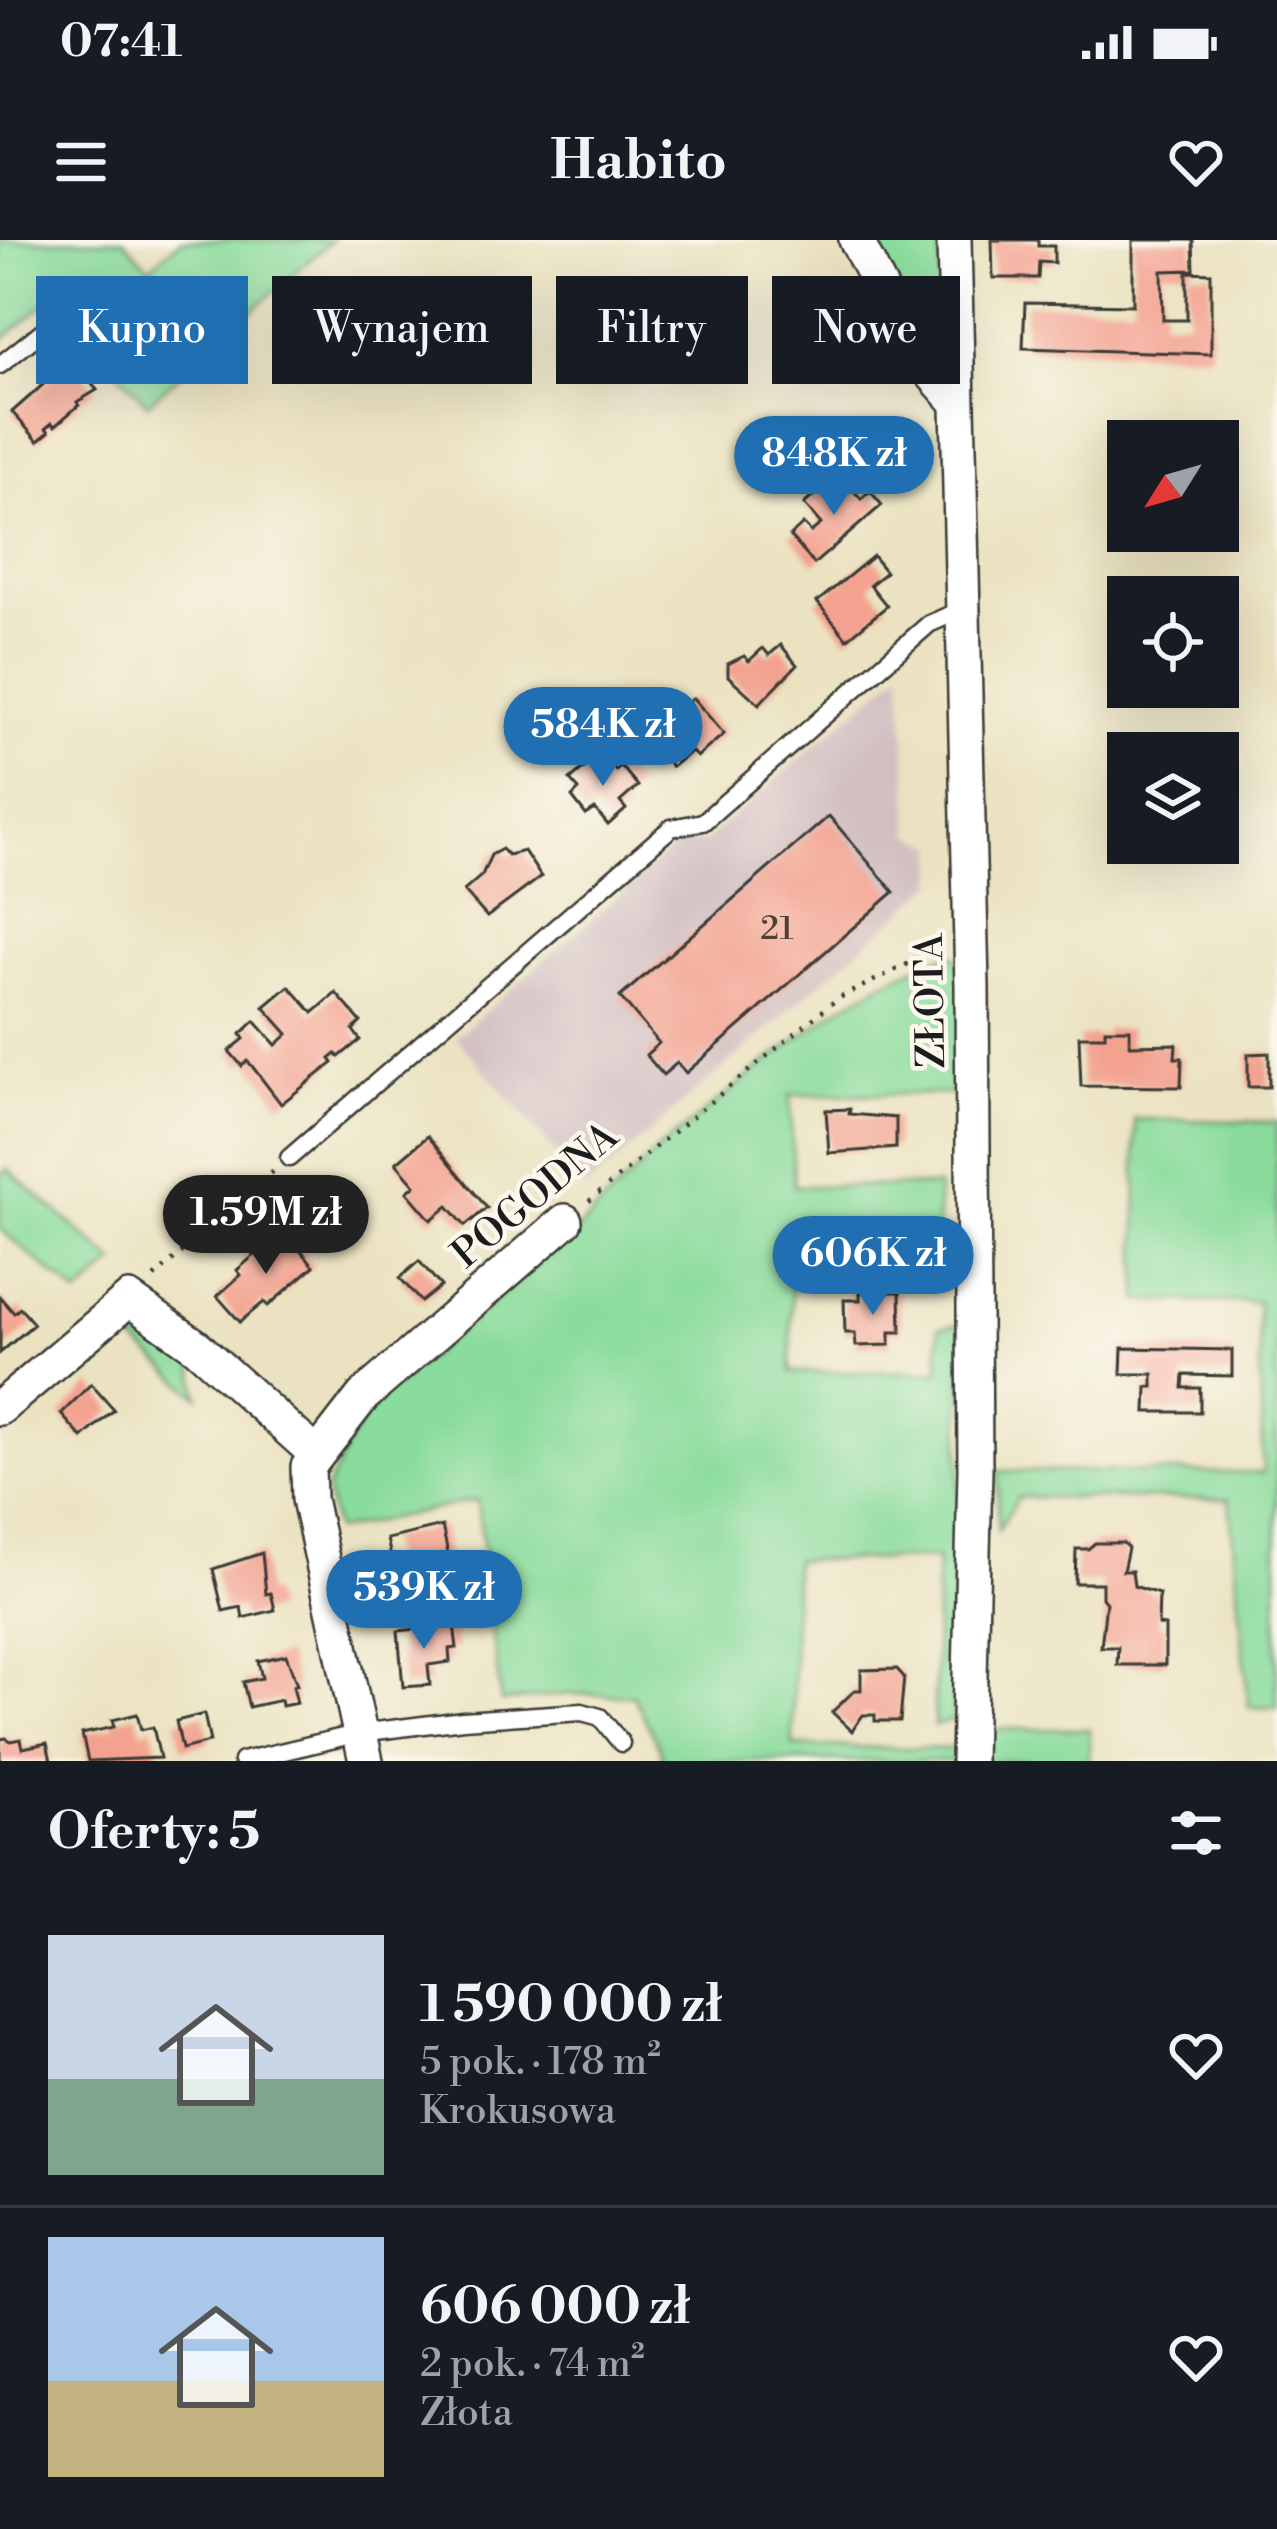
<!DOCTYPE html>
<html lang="pl">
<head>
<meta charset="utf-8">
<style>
  :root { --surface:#171b24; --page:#20242c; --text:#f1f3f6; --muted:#9ea1a6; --line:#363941; --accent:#1f6fb2 }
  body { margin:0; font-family:"Libre Bodoni",serif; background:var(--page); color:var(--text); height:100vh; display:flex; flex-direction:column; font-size:45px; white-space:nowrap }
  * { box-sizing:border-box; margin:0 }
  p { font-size:39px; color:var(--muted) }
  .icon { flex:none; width:66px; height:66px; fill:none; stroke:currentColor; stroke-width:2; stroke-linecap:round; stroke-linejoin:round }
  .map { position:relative; height:1521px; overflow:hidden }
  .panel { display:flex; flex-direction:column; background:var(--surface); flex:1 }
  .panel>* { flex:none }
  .hud { position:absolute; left:36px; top:36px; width:1206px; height:108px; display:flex; gap:24px }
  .needle { width:78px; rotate:233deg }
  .controls { position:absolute; left:1107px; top:180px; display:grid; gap:24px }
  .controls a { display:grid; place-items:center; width:132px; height:132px; border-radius:0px; background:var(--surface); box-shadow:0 12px 48px #0002; font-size:60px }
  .price { position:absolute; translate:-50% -102px; padding:0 27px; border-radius:42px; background:var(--accent); color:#fff; font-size:39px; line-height:78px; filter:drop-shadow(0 3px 6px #0008) }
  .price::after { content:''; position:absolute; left:50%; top:72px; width:36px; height:27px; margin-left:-18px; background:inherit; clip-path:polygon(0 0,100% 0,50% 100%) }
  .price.current { background:#222; color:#fff }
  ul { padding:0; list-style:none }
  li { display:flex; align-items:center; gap:36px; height:300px; padding:0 48px }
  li+li { border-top:3px solid var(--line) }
  li span { display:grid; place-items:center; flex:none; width:336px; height:240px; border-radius:0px; color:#555 }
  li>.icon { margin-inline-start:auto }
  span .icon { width:144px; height:144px; fill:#fffc; stroke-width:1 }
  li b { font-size:51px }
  h2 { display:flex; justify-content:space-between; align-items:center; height:144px; padding:0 48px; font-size:51px }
  .chip { padding:0 42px; border-radius:0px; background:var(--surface); box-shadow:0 12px 48px #0002; font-size:42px; line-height:108px }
  .chip.current { background:var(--accent); color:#fff }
  .status { display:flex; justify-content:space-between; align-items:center; height:84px; padding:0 60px; background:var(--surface); direction:ltr }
  .status svg { height:33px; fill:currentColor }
  header { display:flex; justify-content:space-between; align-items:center; height:156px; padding:0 48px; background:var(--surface); font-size:54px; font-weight:700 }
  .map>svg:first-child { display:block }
  .industrial { fill:#d2bfc1 }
  .green { fill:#8adc9c; stroke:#537c5c; stroke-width:3 }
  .building { fill:#f3a290 }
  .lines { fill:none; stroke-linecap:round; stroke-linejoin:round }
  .lane-casing { stroke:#3b3a35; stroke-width:21 }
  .street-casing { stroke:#3b3a35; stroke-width:38 }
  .path { stroke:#3b3a35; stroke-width:4.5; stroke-dasharray:3 9; stroke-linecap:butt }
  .lane { stroke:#fff; stroke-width:16 }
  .street { stroke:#fff; stroke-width:33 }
  .labels { text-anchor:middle; stroke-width:9; stroke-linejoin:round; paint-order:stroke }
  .number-label { font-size:33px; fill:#523e39 }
  .street-label { font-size:39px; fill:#1c1c1c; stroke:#fbf7ec }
</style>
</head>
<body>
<div class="status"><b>07:41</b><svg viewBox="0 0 49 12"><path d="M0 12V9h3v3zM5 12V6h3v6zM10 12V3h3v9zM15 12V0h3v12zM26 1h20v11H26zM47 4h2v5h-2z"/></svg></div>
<header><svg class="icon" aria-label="menu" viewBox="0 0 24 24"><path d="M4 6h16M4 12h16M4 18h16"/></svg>Habito<svg class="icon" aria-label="heart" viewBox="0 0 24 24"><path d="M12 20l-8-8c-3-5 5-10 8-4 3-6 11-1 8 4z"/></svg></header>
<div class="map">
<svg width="1277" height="1521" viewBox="0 0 1277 1521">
  <rect width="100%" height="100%" fill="#fbf7ec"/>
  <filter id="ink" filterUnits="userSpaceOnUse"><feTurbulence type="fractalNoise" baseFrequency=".00833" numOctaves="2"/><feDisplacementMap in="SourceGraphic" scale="24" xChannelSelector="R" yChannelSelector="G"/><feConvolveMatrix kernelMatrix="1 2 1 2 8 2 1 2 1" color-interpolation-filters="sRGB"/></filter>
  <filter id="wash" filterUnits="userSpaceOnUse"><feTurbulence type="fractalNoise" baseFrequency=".004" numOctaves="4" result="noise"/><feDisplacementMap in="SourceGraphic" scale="48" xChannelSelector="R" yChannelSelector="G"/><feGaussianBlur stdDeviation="2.7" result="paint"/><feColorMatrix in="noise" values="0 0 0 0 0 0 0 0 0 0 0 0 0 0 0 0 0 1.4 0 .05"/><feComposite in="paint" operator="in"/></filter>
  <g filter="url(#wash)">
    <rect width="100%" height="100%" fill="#eae2c0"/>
    <polygon class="industrial" points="902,431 911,594 936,606 935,643 586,948 456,797 681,601 704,602"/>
    <g class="green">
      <polygon points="0,0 124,0 149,28 181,0 332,0 147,164 53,57 0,102"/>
      <polygon points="862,0 940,0 943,118 932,119"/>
      <polygon points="953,715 961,723 962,854 790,855 794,946 938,946 938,1039 792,1040 791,1132 939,1132 939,1087 958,1085 963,1091 953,1480 934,1486 937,1319 794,1320 793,1506 955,1509 955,1521 662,1521 661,1511 633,1455 568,1454 501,1462 477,1260 335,1291 326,1250 353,1195 375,1162 578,989 660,908 763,825 842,766 890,739 937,718"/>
      <polygon points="1135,879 1277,882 1277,1468 1249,1467 1229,1259 1018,1257 998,1291 998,1231 1263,1233 1258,1062 1139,1061"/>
      <polygon points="7,929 115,1022 79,1056 0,989 0,935"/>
      <polygon points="137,1082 192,1115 199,1157 133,1100 103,1103"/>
      <polygon points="997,1489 1090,1489 1089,1521 984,1521 985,1496"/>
    </g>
    <g id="blocks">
      <g class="building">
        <polygon points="992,0 1038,0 1038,6 1054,6 1054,23 1039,22 1038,38 993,38"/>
        <polygon points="1133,0 1193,0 1194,30 1162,31 1163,80 1187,80 1187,32 1211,33 1211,114 1023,108 1025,63 1133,65"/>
        <polygon points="71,120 97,150 77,162 79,165 55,186 52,183 46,188 49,192 38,201 12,172"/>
        <polygon points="839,234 861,259 870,251 882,265 814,324 790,296 803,284 811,292 821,284 804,264"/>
        <polygon points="873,316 886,332 870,345 887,366 847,399 817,362"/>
        <polygon points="781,405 797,425 759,464 728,436 728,424 744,416 749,421 763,408 769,415"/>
        <polygon points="693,458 724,494 697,517 691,511 672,527 653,505 672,489 665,482"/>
        <polygon points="601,514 616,531 621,526 638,546 620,562 626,569 608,585 595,569 586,575 572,557 579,550 570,540"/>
        <polygon points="829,576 894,652 686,833 677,823 663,835 646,815 659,803 620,757"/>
        <polygon points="502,609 508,615 524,611 541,637 487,677 464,651 482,635 491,615"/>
        <polygon points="289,746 313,773 336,753 361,782 353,790 360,800 339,817 336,814 330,819 333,823 281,864 252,826 247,821 242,826 229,811 244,799 241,794 255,781 276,805 288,794 264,767"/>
        <polygon points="1105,789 1130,789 1130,805 1176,804 1175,818 1182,818 1181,847 1081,846 1079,796 1105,796"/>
        <polygon points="1269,813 1269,847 1248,847 1248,814"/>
        <polygon points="850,869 849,874 896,878 896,908 829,913 826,870"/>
        <polygon points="428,896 487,968 465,986 448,966 431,980 407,952 415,945 396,923"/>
        <polygon points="284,990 314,1026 268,1066 264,1062 240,1082 217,1056 241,1035 237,1030"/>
        <polygon points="419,1021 441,1046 421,1062 400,1038"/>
        <polygon points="860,1052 900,1052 901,1092 890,1092 890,1105 856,1106 855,1093 845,1093 844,1060 860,1060"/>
        <polygon points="0,1057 14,1073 20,1068 34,1084 0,1113"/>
        <polygon points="1122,1108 1232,1110 1232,1136 1184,1135 1183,1148 1200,1148 1200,1172 1146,1172 1147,1147 1153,1147 1153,1134 1121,1134"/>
        <polygon points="91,1144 114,1170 82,1198 61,1174"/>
        <polygon points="442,1286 452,1331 397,1343 387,1299"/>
        <polygon points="1095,1303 1123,1303 1128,1308 1123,1331 1132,1331 1134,1346 1159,1354 1158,1385 1165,1386 1165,1425 1117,1425 1118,1407 1101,1407 1106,1363 1102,1358 1102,1343 1075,1343 1076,1309 1088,1309"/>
        <polygon points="262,1313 266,1354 271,1353 275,1370 243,1378 241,1367 223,1371 213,1329"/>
        <polygon points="454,1385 457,1408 449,1409 450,1422 428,1425 430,1445 403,1447 398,1391"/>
        <polygon points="286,1415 297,1445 293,1446 297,1463 282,1466 281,1460 249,1467 243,1442 262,1438 258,1421"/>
        <polygon points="897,1429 904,1437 900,1481 875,1481 875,1475 863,1475 852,1491 832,1472 855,1450 861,1450 861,1430"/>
        <polygon points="137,1474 141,1490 153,1487 160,1518 88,1521 82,1494 114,1487 112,1480"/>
        <polygon points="204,1474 210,1502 182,1509 176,1481"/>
        <polygon points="6,1498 11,1501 21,1499 23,1508 47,1503 51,1521 0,1521 0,1499"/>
      </g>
    </g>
  </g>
  <g filter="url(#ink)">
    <use href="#blocks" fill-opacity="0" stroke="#3b3a35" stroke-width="3"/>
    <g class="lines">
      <defs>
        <g id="lane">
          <polyline points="0,125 55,81"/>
          <polyline points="289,918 671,588 703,582 929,384 963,369"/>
          <polyline points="242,1521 360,1493 463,1480 582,1472 600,1477 621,1503"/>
        </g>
        <g id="street">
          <polyline points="856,0 913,112 957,162"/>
          <polyline points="954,0 972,746 975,1230 968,1521"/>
          <polyline points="0,1168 129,1059 196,1106 316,1214"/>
          <polyline points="366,1521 309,1259 308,1227 363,1156 565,981"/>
        </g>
      </defs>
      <use href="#lane" class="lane-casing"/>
      <use href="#street" class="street-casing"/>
      <g class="path">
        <polyline points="589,961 837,759 944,706"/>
        <polyline points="154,1037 275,930"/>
      </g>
      <use href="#lane" class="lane"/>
      <use href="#street" class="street"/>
    </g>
  </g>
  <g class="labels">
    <g class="number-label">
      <text x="777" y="699">21</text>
    </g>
    <g class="street-label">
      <text transform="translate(929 761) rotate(-91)" y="14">ZŁOTA</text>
      <text transform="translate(534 954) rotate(-40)" y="14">POGODNA</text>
    </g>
  </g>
</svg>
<div class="controls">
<a><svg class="needle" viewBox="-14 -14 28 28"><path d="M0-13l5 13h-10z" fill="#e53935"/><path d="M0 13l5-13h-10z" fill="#9ea1a6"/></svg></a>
<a><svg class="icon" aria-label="locate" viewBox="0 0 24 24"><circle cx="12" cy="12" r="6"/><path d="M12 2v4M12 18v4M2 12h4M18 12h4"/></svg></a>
<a><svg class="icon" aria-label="layers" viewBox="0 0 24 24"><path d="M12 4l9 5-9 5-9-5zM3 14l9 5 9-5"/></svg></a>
</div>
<b class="price" style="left:834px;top:278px">848K zł</b>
<b class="price" style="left:603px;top:549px">584K zł</b>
<b class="price current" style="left:266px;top:1037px">1.59M zł</b>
<b class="price" style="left:873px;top:1078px">606K zł</b>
<b class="price" style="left:424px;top:1412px">539K zł</b>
<div class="hud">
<a class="chip current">Kupno</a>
<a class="chip">Wynajem</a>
<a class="chip">Filtry</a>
<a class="chip">Nowe</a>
</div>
</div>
<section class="panel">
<h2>Oferty: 5<svg class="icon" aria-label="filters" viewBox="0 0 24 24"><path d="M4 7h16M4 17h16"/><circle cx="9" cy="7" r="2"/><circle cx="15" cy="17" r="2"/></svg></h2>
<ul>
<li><span style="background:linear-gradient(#c9d6e8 60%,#7fa58c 0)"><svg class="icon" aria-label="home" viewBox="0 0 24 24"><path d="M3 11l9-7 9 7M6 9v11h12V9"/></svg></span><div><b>1 590 000 zł</b><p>5 pok. · 178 m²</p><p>Krokusowa</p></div><svg class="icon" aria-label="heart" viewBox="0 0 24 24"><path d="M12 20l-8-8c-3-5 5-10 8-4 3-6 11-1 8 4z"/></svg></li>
<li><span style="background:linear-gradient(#a9c7e8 60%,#c2b280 0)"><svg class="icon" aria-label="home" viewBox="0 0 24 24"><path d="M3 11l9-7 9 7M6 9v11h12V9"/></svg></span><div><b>606 000 zł</b><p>2 pok. · 74 m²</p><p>Złota</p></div><svg class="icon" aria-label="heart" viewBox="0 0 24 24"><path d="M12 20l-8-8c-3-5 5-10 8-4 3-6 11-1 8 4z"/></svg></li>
</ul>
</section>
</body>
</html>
